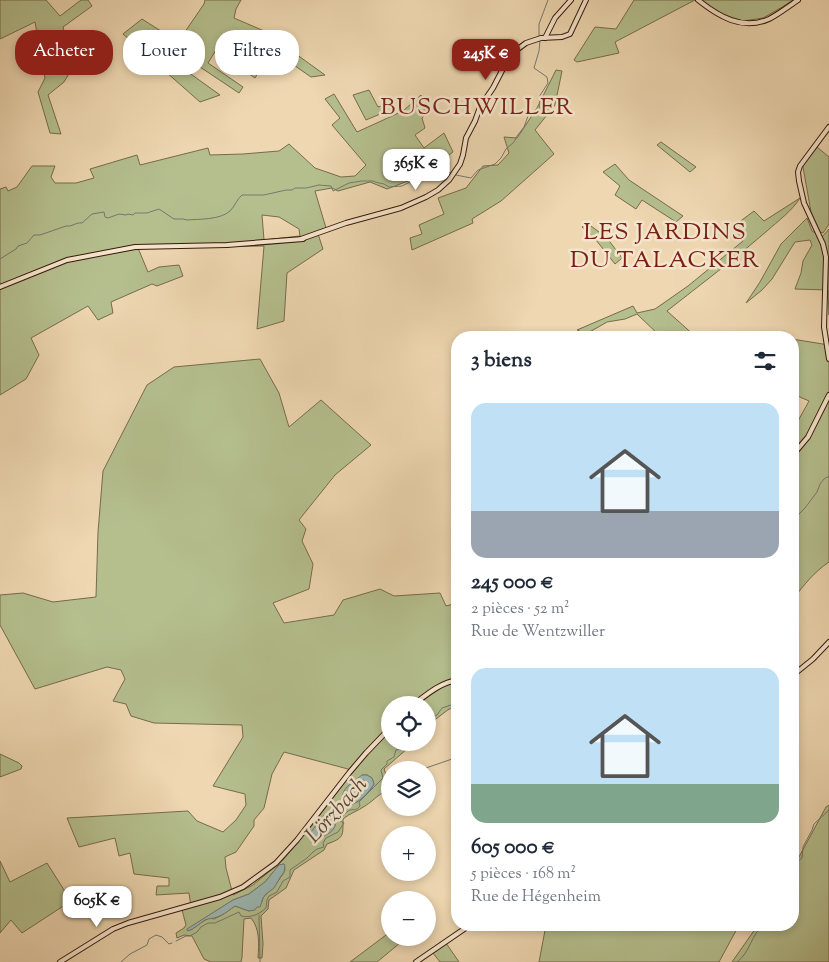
<!DOCTYPE html>
<html lang="fr">
<head>
<meta charset="utf-8">
<style>
  :root { --surface:#fff; --page:#f6f6f7; --text:#1f2937; --muted:#747a83; --accent:#8f2418 }
  body { margin:0; font-family:"Sorts Mill Goudy",serif; background:var(--page); color:var(--text); height:100vh; display:flex; flex-direction:column; font-size:19px; white-space:nowrap }
  * { box-sizing:border-box; margin:0 }
  p { font-size:16px; color:var(--muted) }
  .icon { flex:none; width:28px; height:28px; fill:none; stroke:currentColor; stroke-width:2; stroke-linecap:round; stroke-linejoin:round }
  .map { position:relative; flex:1; overflow:hidden }
  .details { position:absolute; left:451px; top:331px; width:348px; height:600px; display:flex; flex-direction:column; background:var(--surface); border-radius:20px; box-shadow:0 2px 8px #0003 }
  .details>* { flex:none }
  .top-card { position:absolute; left:15px; top:30px; width:361px; height:45px; display:flex; gap:10px }
  .buttons { position:absolute; left:381px; top:696px; display:grid; gap:10px }
  .buttons a { display:grid; place-items:center; width:55px; height:55px; border-radius:50%; background:var(--surface); box-shadow:0 2px 8px #0003; font-size:25px }
  .price { position:absolute; translate:-50% -42px; padding:0 11px; border-radius:10px; background:#fff; color:#222; font-size:16px; line-height:32px; filter:drop-shadow(0 1px 2px #0008) }
  .price::after { content:''; position:absolute; left:50%; top:30px; width:15px; height:11px; margin-left:-8px; background:inherit; clip-path:polygon(0 0,100% 0,50% 100%) }
  .price.selected { background:var(--accent); color:#fff }
  ul { padding:0; list-style:none }
  li { display:grid; align-content:center; gap:10px; height:265px; padding:0 20px }
  li span { display:grid; place-items:center; height:155px; border-radius:15px; color:#555 }
  li>.icon { margin-inline-start:auto }
  span .icon { width:90px; height:90px; fill:#fffc; stroke-width:1 }
  li b { font-size:21px }
  h2 { display:flex; justify-content:space-between; align-items:center; height:60px; padding:0 20px; font-size:21px }
  .chip { padding:0 18px; border-radius:20px; background:var(--surface); box-shadow:0 2px 8px #0003; font-size:18px; line-height:45px }
  .chip.selected { background:var(--accent); color:#fff }
  .map>svg:first-child { display:block }
  .green { fill:#b5bf8e; stroke:#776b4c; fill-rule:evenodd }
  .water { fill:#9cb8b5; stroke:#747871 }
  .lines { fill:none; stroke-linecap:round; stroke-linejoin:round }
  .shore { stroke:#6a6860; stroke-width:1 }
  .stream { stroke:#747871; stroke-width:1 }
  .secondary-casing { stroke:#39170a; stroke-width:6 }
  .secondary { stroke:#f4e5cc; stroke-width:4 }
  .labels { text-anchor:middle; stroke-width:5; stroke-linejoin:round; paint-order:stroke }
  .water-label { font-size:22px; font-style:italic; fill:#57473d; stroke:#f4e5cc }
  .quarter-label { font-size:24px; letter-spacing:1px; fill:#7a1f14; stroke:#f4e5cc }
</style>
</head>
<body>
<div class="map">
<svg width="829" height="962" viewBox="0 0 829 962">
  <rect width="100%" height="100%" fill="#eed7b1"/>
  <filter id="stains"><feTurbulence type="fractalNoise" baseFrequency=".004" numOctaves="4"/><feColorMatrix values="0 0 0 0 .2 0 0 0 0 .09 0 0 0 0 .02 0 0 0 .5 -.17"/></filter>
  <radialGradient id="worn" r=".72"><stop offset=".6" stop-color="#630" stop-opacity="0"/><stop offset="1" stop-color="#630" stop-opacity=".3"/></radialGradient>
  <g class="green">
    <polygon points="0,0 46,0 60,16 81,0 88,0 92,6 63,27 73,67 64,82 48,95 61,134 50,133 38,92 45,78 35,22 0,39"/>
    <polygon points="205,0 241,0 236,9 234,18 264,31 325,75 311,77 291,63 285,68 267,58 255,78 216,50 208,63 243,87 239,93 182,55 178,57 174,62 220,95 200,102 123,34 142,19 178,42 204,4"/>
    <polygon points="634,0 695,0 615,42 619,53 577,62 574,60 595,27 616,29"/>
    <polygon points="701,0 793,0 784,6 763,18 743,21 719,13"/>
    <polygon points="556,70 562,71 555,105 535,130 554,154 501,201 472,219 473,223 412,250 410,238 422,234 419,225 444,214 438,198 466,188 483,166 498,165 509,153 504,137 517,138 537,108"/>
    <polygon points="369,90 378,107 381,106 385,112 366,120 353,95"/>
    <path d="M334 94 357 132 403 111 421 95 426 114 422 118 425 128 415 135 424 148 444 133 453 152 442 160 427 163 421 176 387 189 370 182 338 191 332 188 315 191 326 228 317 231 323 249 287 273 284 321 257 329 264 246 138 248 148 272 159 267 179 265 183 276 157 286 152 284 111 302 113 313 98 320 88 306 31 338 39 355 26 379 0 395V189L6 187 8 191 17 187 32 166H55L51 177 55 183H76L94 178 90 169 137 155 140 165 208 148 210 155 243 154 279 151 289 144 315 168 341 177 355 176 366 165 332 125 340 118 325 99ZM262 215 279 217 299 229 300 236 264 240Z"/>
    <polygon points="661,142 696,167 690,172 657,145"/>
    <polygon points="817,147 829,157 829,224 823,233 820,232 811,212 803,167 803,164"/>
    <polygon points="615,164 629,180 683,216 676,222 642,200 636,209 615,195 620,186 603,172"/>
    <path d="M800 198C792 211 778 221 767 231 735 259 701 284 667 311L696 337H661L637 314 625 319 607 322 586 334 577 330 633 306 637 313 655 309 688 286 743 241 734 226 754 211 764 221Z"/>
    <polygon points="807,218 812,231 822,237 829,229 829,315 828,290 795,289 801,273 803,261 812,245 810,240 795,242 772,279 762,290 746,303 760,282 781,244"/>
    <polygon points="587,223 607,238 622,258 615,264 596,240 582,227"/>
    <path d="M792 339 829 345V562C814 572 804 585 793 599V430L809 401 793 394Z"/>
    <path d="M260 359 279 393 289 427 321 400 371 445 335 475 299 520 306 529 302 541 313 564 309 589 273 603 284 623 334 615 343 600 380 589 394 596 440 593 446 606 457 603V708L449 709 428 725V705H390V742L412 743 408 748 384 769 390 786V790C377 794 376 799 365 806 358 811 350 813 343 819 343 836 344 838 327 844L324 850 294 870 286 888 269 900 268 909 261 916 263 944 262 958H258C259 944 260 929 251 918L244 919 242 957 241 962H211L204 959 192 936 184 935 177 938 176 933 184 928 186 925 182 910 191 907 189 893 156 895 157 886H169V878L134 874 130 853 119 856 115 838 79 847 67 818 188 811 197 821 223 832 236 820 246 805 245 794 213 786 243 737 242 725 154 723 131 716 126 704 113 701 125 679 121 670 107 667 35 689 0 625V595L23 593 53 602 96 597 98 532 103 471 147 385 174 367ZM284 752 348 769 351 773 345 782 314 823 283 860 253 885 233 895 226 868 225 857 236 852 254 826V820L264 808 272 774ZM362 775H367L372 778 374 784 371 789 356 803ZM284 864C284 866 286 869 284 872 284 873 273 888 272 889 267 894 263 895 262 902L257 907 249 911 235 906 222 915 214 919 209 918 202 922 191 930 188 929 233 900 249 894 265 882 279 865Z"/>
    <polygon points="0,754 19,763 22,766 21,769 0,777"/>
    <polygon points="829,805 829,962 732,962 758,925 792,925 793,868 826,807"/>
    <polygon points="0,861 10,882 47,863 71,901 22,933 11,920 0,933"/>
    <polygon points="546,925 739,925 719,962 539,962"/>
    <polygon points="390,932 390,938 406,938 377,962 350,962"/>
    <polygon points="446,943 459,962 440,962 433,953"/>
  </g>
  <g class="water">
    <path d="M362 775H367L372 778 374 784C369 792 358 805 348 805 346 803 344 801 343 798 340 789 356 780 362 775Z"/>
    <path d="M324 815C330 815 332 817 336 822 334 836 323 832 318 843H314L308 836Z"/>
    <path d="M284 864 285 865 284 872 281 876 274 888 266 894 263 898 260 907H257L255 910 249 911 235 906C229 910 224 915 217 917 213 919 210 918 205 920 199 924 194 929 188 931L187 930V929L233 900 249 894 265 882 279 865Z"/>
  </g>
  <g class="lines">
    <polygon class="shore" points="363,780 368,782 367,786 353,799 350,799 347,796 348,793"/>
    <g class="stream">
      <polyline points="539,37 539,24 548,0"/>
      <polyline points="456,175 471,178 478,170 495,164 501,158 506,149 514,142 517,136 524,127 528,116 532,112 540,108 539,97 548,83 547,77 534,68 539,51 540,41"/>
      <path d="M0 259 16 249 18 246 27 243 34 235H40L66 226C72 227 76 222 82 223L92 214 104 212 105 217 108 218 119 214 126 215 128 214 133 215 135 213H147L159 209 174 219H183L187 220C199 219 220 220 230 211 235 206 237 199 242 195H264L286 190H292L295 188H306L319 185 331 186 333 191 349 183 361 181H374L375 182 384 184 389 187 402 186 414 180 422 178 429 170 442 169 451 173"/>
      <polyline points="792,515 793,515"/>
      <polyline points="792,527 794,525 795,520 799,514 805,508 817,492 820,484 824,479 829,476"/>
      <polyline points="428,719 437,715 442,708 454,704 458,703"/>
      <polyline points="420,770 458,757"/>
      <polyline points="792,870 797,862 802,858 803,847 812,830 814,824 829,810"/>
      <polyline points="259,915 260,962"/>
      <path d="M176 941 186 936H190L197 932 201 927 208 923H215L239 912 241 916C251 918 258 915 266 908L267 900 269 896 277 892 283 881 290 877V870L307 858 313 852 317 849 324 847 323 843 326 838 338 832 344 823 340 821C342 817 345 812 350 810 355 809 356 811 360 806L359 802 383 778 381 770 387 764V761L394 757 396 750 404 748 410 742"/>
      <polyline points="121,962 130,954 147,945 149,939 156,935 162,937 169,944 172,943"/>
      <path d="M737 962C750 953 751 935 763 925"/>
    </g>
    <defs>
      <g id="secondary">
        <path d="M698 0C718 16 742 31 769 19 779 14 789 6 798 0"/>
        <polyline points="545,38 555,18 571,0"/>
        <polyline points="829,127 800,166 798,172 799,181 804,203 823,244 826,257 824,327 829,359"/>
        <polyline points="301,239 346,223 401,208 426,197 438,190 449,180 460,164 463,155 466,138 475,121 480,107 493,88 507,61 518,49 526,43 541,38 562,37 570,34 586,0"/>
        <polyline points="0,287 67,260 135,247 227,245 303,239"/>
        <polyline points="792,456 808,437 829,395"/>
        <polyline points="792,676 813,659 829,642"/>
        <path d="M413 705C426 695 441 682 458 680"/>
        <polyline points="60,962 113,929 128,923 220,897 243,887 276,863 297,840 349,773 366,753 390,728"/>
        <polyline points="416,962 470,925"/>
      </g>
    </defs>
    <use href="#secondary" class="secondary-casing"/>
    <use href="#secondary" class="secondary"/>
  </g>
  <g class="labels">
    <g class="water-label">
      <text transform="translate(335 809) rotate(-48)" y="8">Lörzbach</text>
    </g>
    <g class="quarter-label">
      <text x="477" y="114">BUSCHWILLER</text>
      <text x="665" y="239">LES JARDINS<tspan x="665" dy="28">DU TALACKER</tspan></text>
    </g>
  </g>
  <rect width="100%" height="100%" filter="url(#stains)"/>
  <rect width="100%" height="100%" fill="url(#worn)"/>
</svg>
<div class="buttons">
<a><svg class="icon" aria-label="locate" viewBox="0 0 24 24"><circle cx="12" cy="12" r="6"/><path d="M12 2v4M12 18v4M2 12h4M18 12h4"/></svg></a>
<a><svg class="icon" aria-label="layers" viewBox="0 0 24 24"><path d="M12 4l9 5-9 5-9-5zM3 14l9 5 9-5"/></svg></a>
<a>+</a>
<a>−</a>
</div>
<b class="price selected" style="left:486px;top:81px">245K €</b>
<b class="price" style="left:416px;top:191px">365K €</b>
<b class="price" style="left:97px;top:928px">605K €</b>
<div class="top-card">
<a class="chip selected">Acheter</a>
<a class="chip">Louer</a>
<a class="chip">Filtres</a>
</div>
<section class="details">
<h2>3 biens<svg class="icon" aria-label="filters" viewBox="0 0 24 24"><path d="M4 7h16M4 17h16"/><circle cx="9" cy="7" r="2"/><circle cx="15" cy="17" r="2"/></svg></h2>
<ul>
<li><span style="background:linear-gradient(#bfe0f5 70%,#9aa5b1 0)"><svg class="icon" aria-label="home" viewBox="0 0 24 24"><path d="M3 11l9-7 9 7M6 9v11h12V9"/></svg></span><div><b>245 000 €</b><p>2 pièces · 52 m²</p><p>Rue de Wentzwiller</p></div></li>
<li><span style="background:linear-gradient(#bfe0f5 75%,#7fa58c 0)"><svg class="icon" aria-label="home" viewBox="0 0 24 24"><path d="M3 11l9-7 9 7M6 9v11h12V9"/></svg></span><div><b>605 000 €</b><p>5 pièces · 168 m²</p><p>Rue de Hégenheim</p></div></li>
</ul>
</section>
</div>
</body>
</html>
